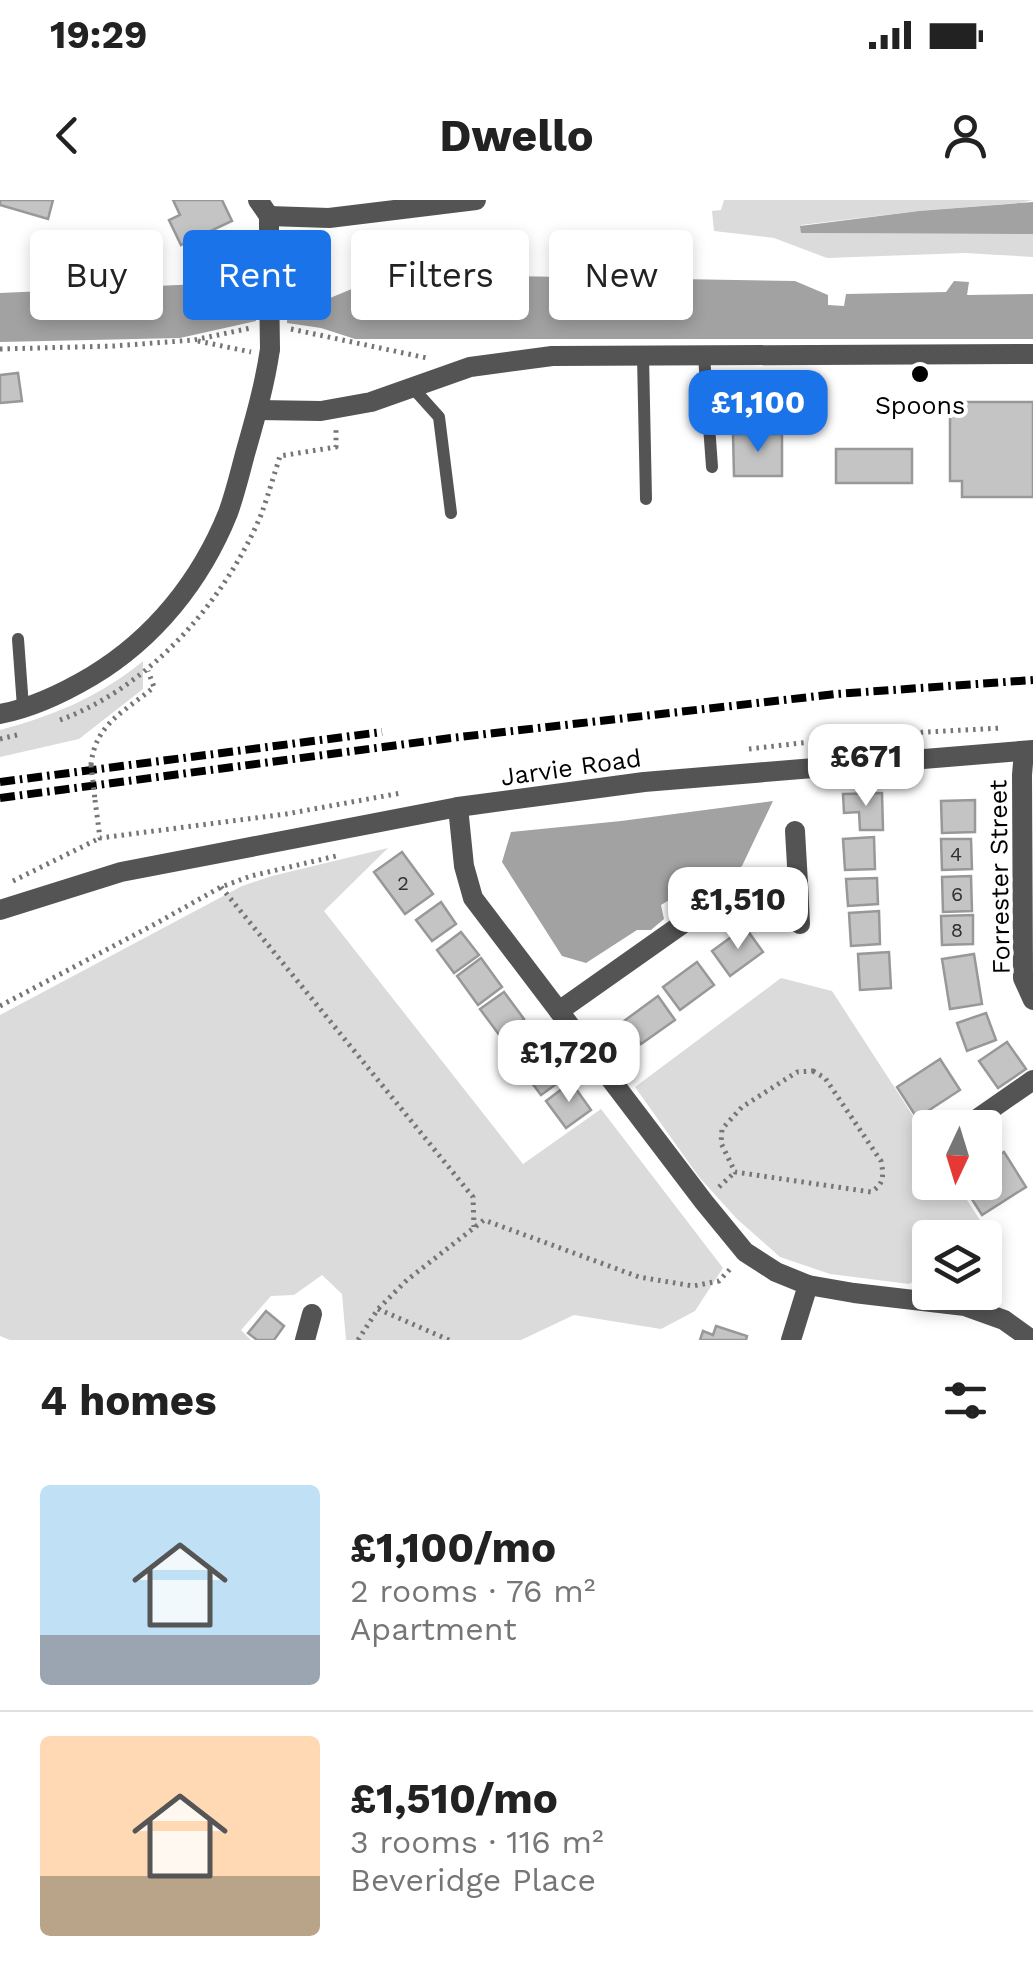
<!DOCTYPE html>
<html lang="en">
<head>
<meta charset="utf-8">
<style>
  :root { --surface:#fff; --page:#f6f6f6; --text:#222; --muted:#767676; --line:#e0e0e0; --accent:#1a73e8 }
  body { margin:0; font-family:"Work Sans",sans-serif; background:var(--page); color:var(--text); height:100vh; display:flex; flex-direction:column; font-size:38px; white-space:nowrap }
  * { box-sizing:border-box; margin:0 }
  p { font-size:32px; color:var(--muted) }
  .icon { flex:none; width:55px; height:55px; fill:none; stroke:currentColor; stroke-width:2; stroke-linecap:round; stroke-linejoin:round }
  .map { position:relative; height:1140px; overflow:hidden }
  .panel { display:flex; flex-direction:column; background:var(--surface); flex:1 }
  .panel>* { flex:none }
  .hud { position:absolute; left:30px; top:30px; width:975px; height:90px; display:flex; gap:20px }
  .needle { width:65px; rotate:184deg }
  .controls { position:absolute; left:912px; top:910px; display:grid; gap:20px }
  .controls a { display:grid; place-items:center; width:90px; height:90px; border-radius:10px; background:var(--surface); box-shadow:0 5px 15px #0003; font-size:50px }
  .price { position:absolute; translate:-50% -85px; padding:0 22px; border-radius:20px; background:#fff; color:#222; font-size:32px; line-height:65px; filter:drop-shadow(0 2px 5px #0008) }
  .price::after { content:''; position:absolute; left:50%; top:60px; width:30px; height:22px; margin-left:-15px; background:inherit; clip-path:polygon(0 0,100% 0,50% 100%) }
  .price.selected { background:var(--accent); color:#fff }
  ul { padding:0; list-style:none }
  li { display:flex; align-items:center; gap:30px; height:250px; padding:0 40px }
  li+li { border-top:2px solid var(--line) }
  li span { display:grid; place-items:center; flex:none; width:280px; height:200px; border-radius:10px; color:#555 }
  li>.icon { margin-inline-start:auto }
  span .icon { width:120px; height:120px; fill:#fffc; stroke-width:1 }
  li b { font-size:42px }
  h2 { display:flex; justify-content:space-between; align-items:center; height:120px; padding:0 40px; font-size:42px }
  .tag { padding:0 35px; border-radius:10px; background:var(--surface); box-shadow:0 5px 15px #0003; font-size:35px; line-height:90px }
  .tag.selected { background:var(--accent); color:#fff }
  .status { display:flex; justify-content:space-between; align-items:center; height:70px; padding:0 50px; background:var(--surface); direction:ltr }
  .status svg { height:28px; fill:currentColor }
  header { display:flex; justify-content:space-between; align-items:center; height:130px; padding:0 40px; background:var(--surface); font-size:45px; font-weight:700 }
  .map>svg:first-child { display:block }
  .green { fill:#dbdbdb }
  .water { fill:#a2a2a2 }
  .building { fill:#c4c4c4; stroke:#989898; stroke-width:2.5 }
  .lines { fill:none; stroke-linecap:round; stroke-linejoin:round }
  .path { stroke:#767676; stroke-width:5; stroke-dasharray:2.5 5; stroke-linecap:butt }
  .service { stroke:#545454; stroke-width:12 }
  .minor { stroke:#545454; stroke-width:20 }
  .tertiary { stroke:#545454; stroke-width:20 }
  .rail { stroke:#000; stroke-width:8; stroke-dasharray:15 5 2.5 5; stroke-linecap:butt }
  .path-bridge { stroke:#767676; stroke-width:5; stroke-dasharray:2.5 5; stroke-linecap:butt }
  .minor-bridge { stroke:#545454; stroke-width:20 }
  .poi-dot { fill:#000; stroke:#fff; stroke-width:4 }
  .labels { text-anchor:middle; stroke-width:8; stroke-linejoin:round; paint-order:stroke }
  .number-label { font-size:20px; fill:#313131 }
  .poi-label { font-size:25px; fill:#000; stroke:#fff }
  .street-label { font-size:25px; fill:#000; stroke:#fff }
</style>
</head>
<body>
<div class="status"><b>19:29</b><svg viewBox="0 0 49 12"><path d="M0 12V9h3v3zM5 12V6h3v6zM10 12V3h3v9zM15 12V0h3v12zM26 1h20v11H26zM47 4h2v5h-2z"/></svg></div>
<header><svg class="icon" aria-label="back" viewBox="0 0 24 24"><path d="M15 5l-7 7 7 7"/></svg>Dwello<svg class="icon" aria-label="person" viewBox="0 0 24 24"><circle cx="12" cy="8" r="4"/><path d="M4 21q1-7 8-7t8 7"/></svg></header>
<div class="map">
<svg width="1033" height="1140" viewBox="0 0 1033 1140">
  <rect width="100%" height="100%" fill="#fff"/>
  <g class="green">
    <polygon points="724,0 1033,0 1019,3 919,11 801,25 801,33 1033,34 1033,57 965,53 827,58 774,38 714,31 712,11 721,10"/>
    <path d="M143 461V489L79 539 0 557V530C53 516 101 496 143 461Z"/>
    <polygon points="388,648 324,711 523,964 601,909 723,1068 695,1111 661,1129 574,1115 521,1140 346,1140 342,1094 322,1075 294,1095 271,1096 241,1130 251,1140 10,1140 0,1136 0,815 242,686 272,676"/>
    <polygon points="781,778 832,791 930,942 930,982 956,983 989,1034 983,1037 930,1038 930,1071 909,1084 830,1074 780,1057 737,1019 699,977 635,887"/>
  </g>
  <g class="water">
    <polygon points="1033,2 1033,34 801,33 800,26 919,11"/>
    <polygon points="501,76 795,81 828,95 828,105 844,106 846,94 946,92 954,81 969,82 967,95 1033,94 1033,139 355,139 321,128 287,123 288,97 330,98 371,81"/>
    <polygon points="223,83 258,84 256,121 180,138 0,142 0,93"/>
    <polygon points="773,601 742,666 722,680 705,678 661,705 664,719 651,730 637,730 586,763 562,756 502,662 511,632 621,621"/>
  </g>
  <g class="building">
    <polygon points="0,0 53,0 48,19 0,5"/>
    <polygon points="173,0 222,0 232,21 181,45 169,20 180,15"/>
    <polygon points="18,173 22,201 0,203 0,175"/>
    <polygon points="962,202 1033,202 1033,297 962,297 962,281 950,281 950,211 962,211"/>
    <polygon points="733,234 782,234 782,276 734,276"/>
    <rect x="836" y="249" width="76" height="34"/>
    <polygon points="882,593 883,630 860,630 859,612 844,613 843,594"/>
    <polygon points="975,600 975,632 942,633 941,601"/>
    <polygon points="874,637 875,669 845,670 843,639"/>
    <polygon points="941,639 971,639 972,669 942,670"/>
    <polygon points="402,652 433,694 405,714 374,672"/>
    <polygon points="971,676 972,711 943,712 942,677"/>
    <polygon points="877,678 878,704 848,706 846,679"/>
    <polygon points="441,702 456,724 432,741 416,720"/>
    <polygon points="879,711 880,744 851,746 849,713"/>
    <polygon points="973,715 973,744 942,745 941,716"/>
    <polygon points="745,727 763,752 730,776 712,751"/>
    <polygon points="461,732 479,755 454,773 437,750"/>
    <polygon points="889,752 891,788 860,790 858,754"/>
    <polygon points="974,754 982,804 950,809 942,759"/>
    <polygon points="481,758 502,787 478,805 457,776"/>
    <polygon points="697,762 714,785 680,810 663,787"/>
    <polygon points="504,792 524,819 500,836 480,809"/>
    <polygon points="658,796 675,820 641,844 624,821"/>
    <polygon points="986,813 996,840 967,851 957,823"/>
    <polygon points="527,824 545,848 519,867 502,843"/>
    <polygon points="1007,842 1026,869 998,888 979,861"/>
    <polygon points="548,853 566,877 541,895 523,871"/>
    <polygon points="940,859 960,890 917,918 897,887"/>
    <polygon points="571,882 591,910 566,928 546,901"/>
    <polygon points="1004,952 1026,987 982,1015 961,982 985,982 985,964"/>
    <polygon points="266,1111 284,1126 274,1140 257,1140 248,1133"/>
    <polygon points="716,1126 747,1136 746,1140 700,1140 703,1131 713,1135"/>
  </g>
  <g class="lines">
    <g class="path">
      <polyline points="291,129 427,158"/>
      <polyline points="198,141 251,152"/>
      <polyline points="0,149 114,146 194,140 251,128"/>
      <path d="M60 520C150 487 224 402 261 315 268 296 274 275 280 256L336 247V228"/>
      <polyline points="0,539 21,534"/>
      <polyline points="749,549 870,535 1002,528"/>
      <path d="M91 565C95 523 125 512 154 487L148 471"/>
      <polyline points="95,600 100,638 286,614 401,593"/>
      <polyline points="13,681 100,638"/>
      <polyline points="221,687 473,997 474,1027"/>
      <polyline points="0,806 155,724 221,687 251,676 336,656"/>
      <path d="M813 871 825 878 881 961C884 976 884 984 871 992L735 972 721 943 722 929 742 907 797 872Z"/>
      <polyline points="719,987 735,972"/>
      <polyline points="378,1109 449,1140"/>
      <polyline points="358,1140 378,1109 407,1080 484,1020 639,1077 693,1086 719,1081 733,1066"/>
    </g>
    <g class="service">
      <polyline points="643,156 646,299"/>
      <polyline points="704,156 712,267"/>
      <polyline points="412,187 439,217 451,313"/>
      <polyline points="18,439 23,507"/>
    </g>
    <g class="minor">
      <polyline points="258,0 269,16 269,81"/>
      <polyline points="269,16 329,18 476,0"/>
      <polyline points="258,210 321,211 371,202 470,167 552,156 1033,154"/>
      <path d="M0 514C32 508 65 492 92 476 155 438 201 380 228 313 235 294 240 273 245 254 255 219 265 184 270 149"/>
      <polyline points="1024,551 1022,575 1023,778 1033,800"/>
      <polyline points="458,607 464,666 473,698 704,1002 745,1052 776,1072 808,1085 854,1093 965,1106 1004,1120 1032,1140"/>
      <polyline points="795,631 798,683"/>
      <polyline points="559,811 722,696 757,685 798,683 800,724"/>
      <polyline points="964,928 1033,880"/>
      <polyline points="305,1140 312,1114"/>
      <polyline points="791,1140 808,1085"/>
    </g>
    <polyline class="tertiary" points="0,710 121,672 458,607 644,582 1033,550"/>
    <g class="rail">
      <polyline points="0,582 382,532"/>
      <polyline points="0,598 451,538 836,494 1033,480"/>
    </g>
    <polyline class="path-bridge" points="91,565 95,600"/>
    <polyline class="minor-bridge" points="269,81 270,149"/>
  </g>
  <circle class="poi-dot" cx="920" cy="174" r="10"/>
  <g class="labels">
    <g class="number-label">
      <text x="956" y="661">4</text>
      <text x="403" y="690">2</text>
      <text x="957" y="701">6</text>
      <text x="957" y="737">8</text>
    </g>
    <g class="poi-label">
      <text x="920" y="214">Spoons</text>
    </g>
    <g class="street-label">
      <text transform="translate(571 567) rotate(-8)" y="9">Jarvie Road</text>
      <text transform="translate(999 677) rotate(-91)" y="9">Forrester Street</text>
    </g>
  </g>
</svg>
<div class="controls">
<a><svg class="needle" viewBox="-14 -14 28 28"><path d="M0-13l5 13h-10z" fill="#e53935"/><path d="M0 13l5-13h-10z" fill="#767676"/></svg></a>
<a><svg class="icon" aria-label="layers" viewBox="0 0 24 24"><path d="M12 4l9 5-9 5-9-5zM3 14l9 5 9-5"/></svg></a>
</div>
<b class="price selected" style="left:758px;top:255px">£1,100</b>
<b class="price" style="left:866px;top:609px">£671</b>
<b class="price" style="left:738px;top:752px">£1,510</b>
<b class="price" style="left:569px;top:905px">£1,720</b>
<div class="hud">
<a class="tag">Buy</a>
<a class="tag selected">Rent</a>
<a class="tag">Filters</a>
<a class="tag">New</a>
</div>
</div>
<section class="panel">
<h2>4 homes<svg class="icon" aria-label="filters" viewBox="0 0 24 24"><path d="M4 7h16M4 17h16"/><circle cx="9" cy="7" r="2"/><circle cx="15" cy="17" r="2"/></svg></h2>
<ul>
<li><span style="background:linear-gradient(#bfe0f5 75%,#9aa5b1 0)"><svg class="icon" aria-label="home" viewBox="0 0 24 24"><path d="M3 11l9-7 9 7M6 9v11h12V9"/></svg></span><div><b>£1,100/mo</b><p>2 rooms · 76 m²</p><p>Apartment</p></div></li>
<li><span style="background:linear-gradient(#ffd9b3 70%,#b9a48a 0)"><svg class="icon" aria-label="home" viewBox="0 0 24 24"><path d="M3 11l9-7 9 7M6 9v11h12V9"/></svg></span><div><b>£1,510/mo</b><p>3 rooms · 116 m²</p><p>Beveridge Place</p></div></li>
</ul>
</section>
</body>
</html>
